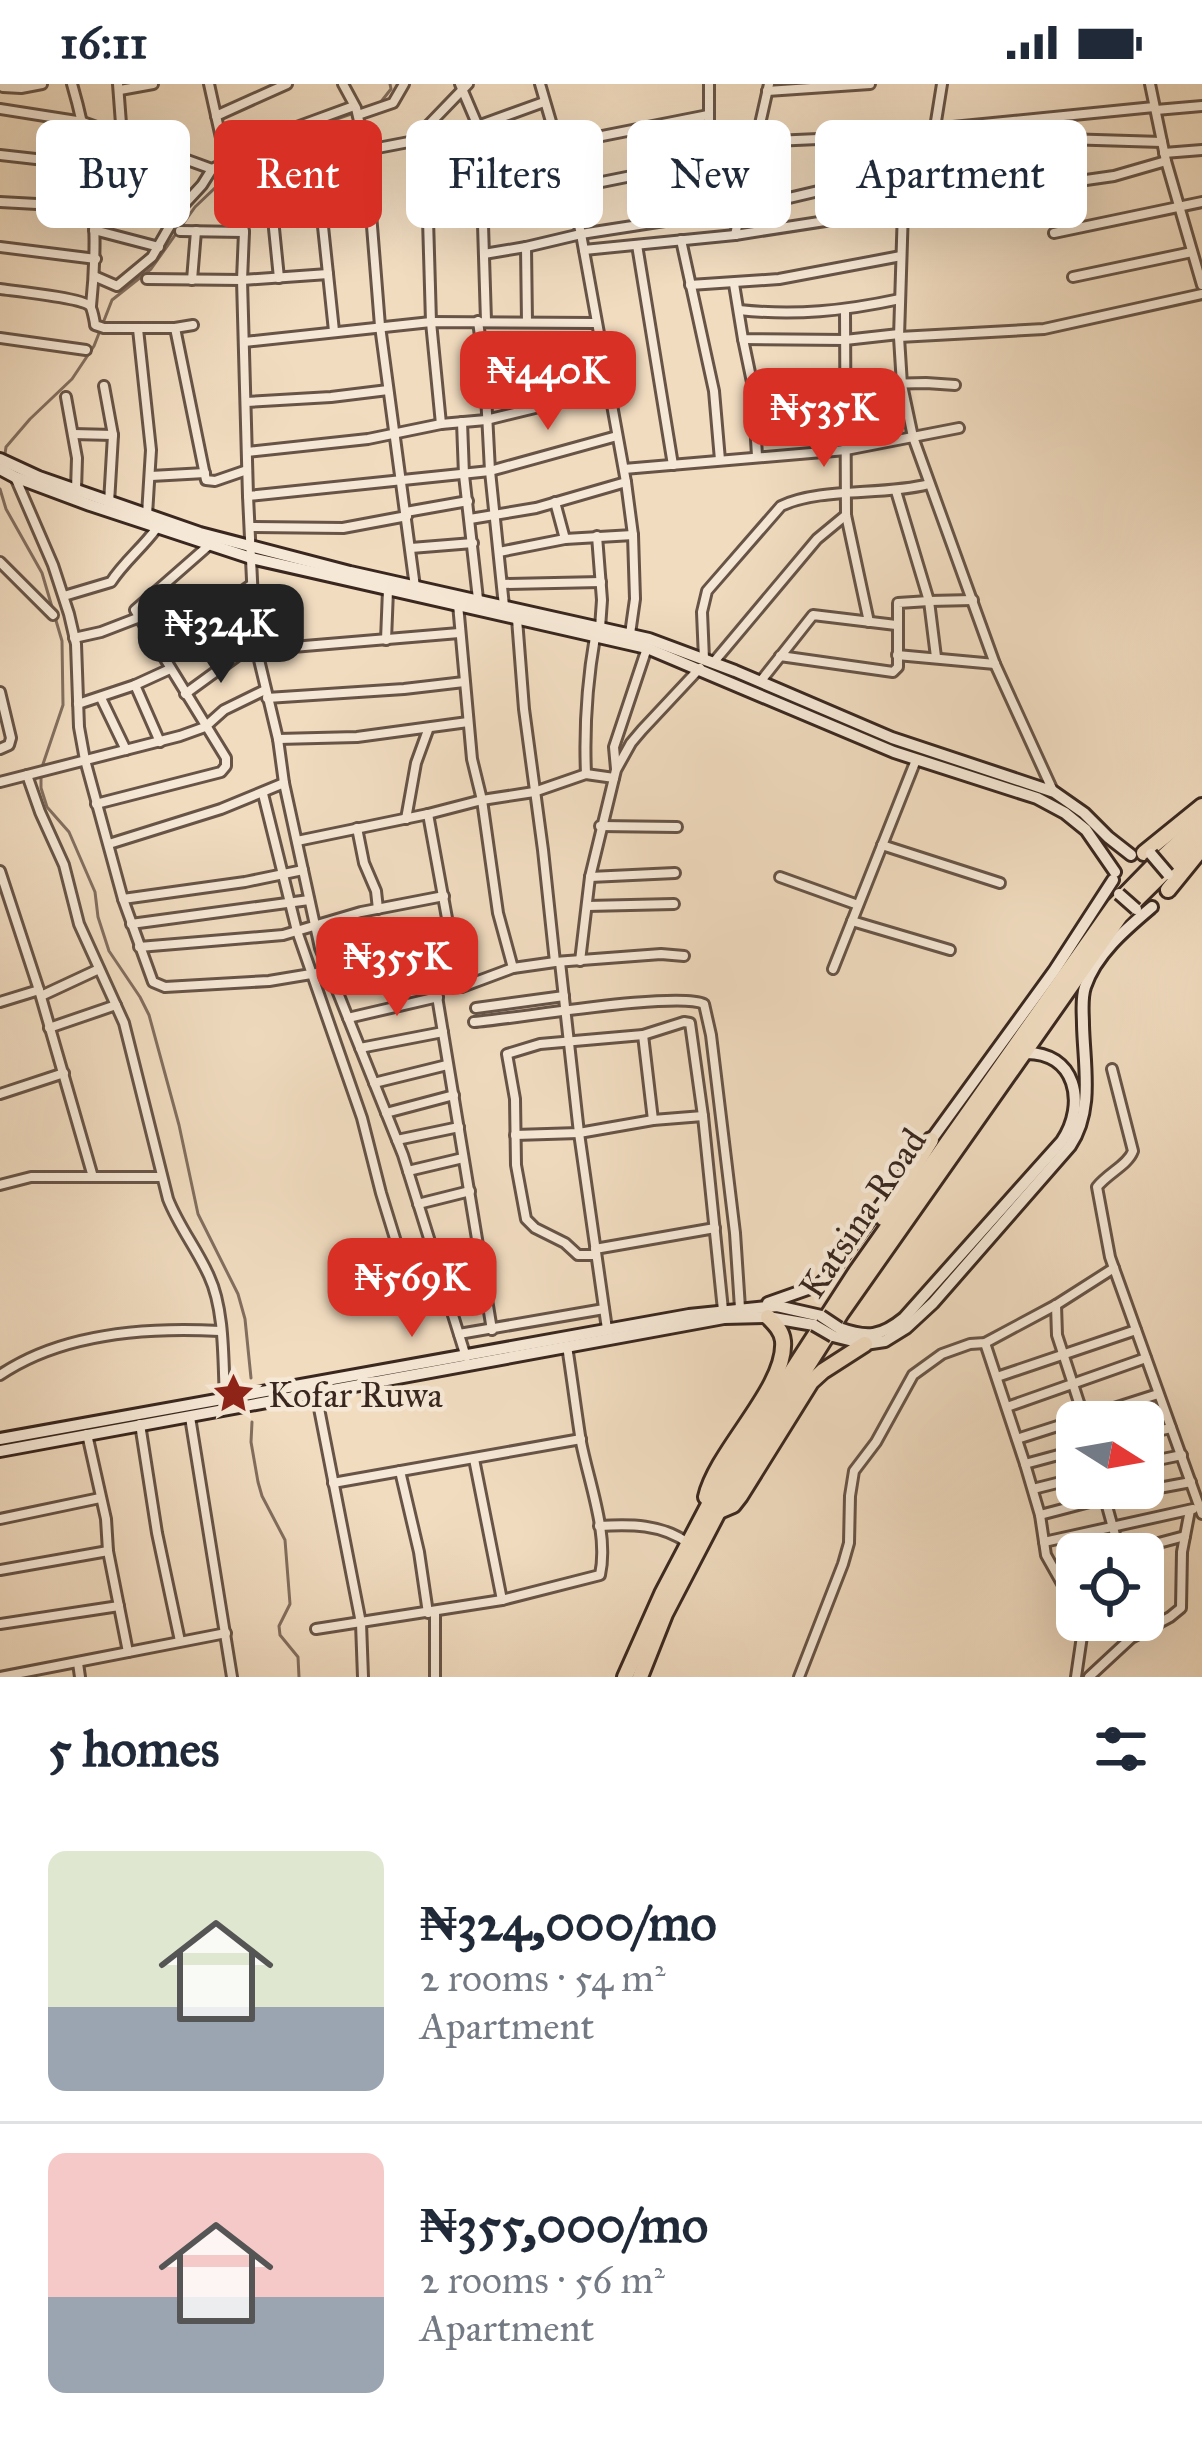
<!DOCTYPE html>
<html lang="en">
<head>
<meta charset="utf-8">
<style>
  :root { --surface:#fff; --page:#f6f6f7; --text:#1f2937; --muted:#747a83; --line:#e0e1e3; --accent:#d93025 }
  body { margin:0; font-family:"IM FELL Great Primer",serif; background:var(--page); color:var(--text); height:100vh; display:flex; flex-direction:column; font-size:45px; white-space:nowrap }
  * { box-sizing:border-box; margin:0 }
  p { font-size:39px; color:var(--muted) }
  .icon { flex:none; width:66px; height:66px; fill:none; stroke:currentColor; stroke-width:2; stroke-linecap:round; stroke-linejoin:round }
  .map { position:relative; height:1593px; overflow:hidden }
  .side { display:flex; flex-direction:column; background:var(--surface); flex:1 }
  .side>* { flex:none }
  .guide { position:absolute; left:36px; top:36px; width:1131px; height:108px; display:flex; gap:24px }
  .needle { width:78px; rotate:101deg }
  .controls { position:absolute; left:1056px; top:1317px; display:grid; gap:24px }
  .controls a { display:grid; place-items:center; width:108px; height:108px; border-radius:18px; background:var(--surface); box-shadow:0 12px 48px #0002; font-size:60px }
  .price { position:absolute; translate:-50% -102px; padding:0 27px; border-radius:24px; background:var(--accent); color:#fff; font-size:39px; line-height:78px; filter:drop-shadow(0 3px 6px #0008) }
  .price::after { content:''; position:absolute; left:50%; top:72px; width:36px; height:27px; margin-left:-18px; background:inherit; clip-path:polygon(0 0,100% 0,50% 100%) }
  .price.selected { background:#222; color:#fff }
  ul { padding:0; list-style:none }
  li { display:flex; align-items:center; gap:36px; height:300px; padding:0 48px }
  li+li { border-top:3px solid var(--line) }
  li span { display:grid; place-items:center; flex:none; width:336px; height:240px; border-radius:18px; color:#555 }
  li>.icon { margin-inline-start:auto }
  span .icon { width:144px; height:144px; fill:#fffc; stroke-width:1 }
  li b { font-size:51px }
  h2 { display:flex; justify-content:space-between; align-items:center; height:144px; padding:0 48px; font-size:51px }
  .tag { padding:0 42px; border-radius:18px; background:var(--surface); box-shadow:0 12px 48px #0002; font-size:42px; line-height:108px }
  .tag.selected { background:var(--accent); color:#fff }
  .status { display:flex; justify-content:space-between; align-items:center; height:84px; padding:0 60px; background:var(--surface); direction:ltr }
  .status svg { height:33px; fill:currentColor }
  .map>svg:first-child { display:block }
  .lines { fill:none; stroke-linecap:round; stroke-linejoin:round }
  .stream { stroke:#826e5f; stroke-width:3 }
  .street-casing { stroke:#675447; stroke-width:14 }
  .secondary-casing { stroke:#39271f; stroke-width:16 }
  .highway-casing { stroke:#39271f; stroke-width:20 }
  .street { stroke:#f6e8d6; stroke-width:8 }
  .secondary { stroke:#f6e8d6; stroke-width:10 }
  .highway { stroke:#f1dcc0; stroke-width:14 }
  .secondary-bridge-casing { stroke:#39271f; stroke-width:16; stroke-linecap:butt }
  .secondary-bridge { stroke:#f6e8d6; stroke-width:10 }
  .labels { text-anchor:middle; stroke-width:9; stroke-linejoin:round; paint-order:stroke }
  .street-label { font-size:36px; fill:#39271f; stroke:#f6e8d6 }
  .poi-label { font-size:36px; fill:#39271f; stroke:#f6e8d6; text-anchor:start }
</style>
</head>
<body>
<div class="status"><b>16:11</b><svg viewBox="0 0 49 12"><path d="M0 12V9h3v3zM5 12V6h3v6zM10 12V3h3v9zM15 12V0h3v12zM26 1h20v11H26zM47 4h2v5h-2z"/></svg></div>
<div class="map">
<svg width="1202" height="1593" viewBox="0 0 1202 1593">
  <rect width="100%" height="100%" fill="#f1dcc0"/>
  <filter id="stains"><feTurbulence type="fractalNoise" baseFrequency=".00167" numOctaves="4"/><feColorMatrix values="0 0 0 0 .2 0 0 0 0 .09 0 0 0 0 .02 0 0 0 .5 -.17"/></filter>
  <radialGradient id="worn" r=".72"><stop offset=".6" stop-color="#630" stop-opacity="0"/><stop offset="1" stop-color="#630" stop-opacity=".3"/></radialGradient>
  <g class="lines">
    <g class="stream">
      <polyline points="380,19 391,5 390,0"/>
      <polyline points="5,370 6,363 30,335 72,295 94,262 112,216 151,185 195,123 259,62 354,29"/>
      <polyline points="0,405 6,425 42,489 62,557 63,621 41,686 41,704 47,723 69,748 95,808 98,833 109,867 140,913 149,931 179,1041 198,1130 238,1210 245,1235 251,1294"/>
      <polyline points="252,1338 251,1358 258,1398 262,1412 285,1456 290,1520 279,1542 280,1551 298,1573 299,1593"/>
    </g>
    <defs>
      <g id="street">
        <polyline points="3,0 3,3 21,4 42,0"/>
        <path d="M72 0C93 71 99 148 91 222"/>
        <polyline points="118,0 122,53"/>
        <polyline points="209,0 227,81 240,120 244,148 242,196 248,412 255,559 278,655 284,699 320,864 403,1071 466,1273"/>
        <polyline points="343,0 356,24 366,67 380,242 415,503"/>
        <polyline points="460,0 477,40 481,76 486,237"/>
        <polyline points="540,0 571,106 581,150 626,398 633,451 635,515 630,550"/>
        <polyline points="1150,0 1166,77 1202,201"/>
        <polyline points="120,6 153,0"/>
        <polyline points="767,7 870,0"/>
        <polyline points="0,25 83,38 212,85 226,78"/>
        <polyline points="1156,26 1202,22"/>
        <polyline points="358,31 393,19 404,0"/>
        <polyline points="216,32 287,0"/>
        <polyline points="1027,37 1043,98"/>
        <polyline points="415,55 468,0"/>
        <polyline points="416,55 428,135 431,238 441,340"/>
        <polyline points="709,60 841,54 1154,23"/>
        <polyline points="1164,69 1202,66"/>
        <polyline points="0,71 89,81"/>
        <polyline points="225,73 242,63 354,22"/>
        <polyline points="316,76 334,247"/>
        <polyline points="481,76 708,31"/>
        <polyline points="929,81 942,0"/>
        <polyline points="268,85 279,194"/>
        <polyline points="233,95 268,85 461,48 544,18"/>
        <polyline points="90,98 179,126"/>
        <polyline points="0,118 92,123"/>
        <polyline points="483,122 706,77 709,60 709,0"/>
        <polyline points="903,125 899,253 902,301 913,353 995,580 1053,707"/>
        <polyline points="94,146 159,163"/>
        <polyline points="180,147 244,148"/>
        <polyline points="1054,149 1202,118"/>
        <polyline points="735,151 769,0"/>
        <polyline points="681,156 714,307 720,376"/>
        <polyline points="637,161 673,381"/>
        <polyline points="0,163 96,175"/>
        <polyline points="526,163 527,238"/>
        <polyline points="584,166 735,151 903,125 1043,98 1051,101 1114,92 1166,77"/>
        <polyline points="484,170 526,163 581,150 742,125 929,81 1064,55 1162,58"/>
        <polyline points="94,192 117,202 152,173 179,126 202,101 212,85"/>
        <polyline points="1073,193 1192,168"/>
        <polyline points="147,195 242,196 328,190"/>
        <polyline points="192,196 196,147"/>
        <polyline points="734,200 743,255 845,256 899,250"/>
        <polyline points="690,201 779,195 901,172"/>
        <path d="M0 205C14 207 82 214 90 222 92 223 95 239 95 241L104 244H175L193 241"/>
        <path d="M739 226C796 232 844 227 900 215"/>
        <polyline points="845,227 846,431 869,538"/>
        <polyline points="478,237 485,291 490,387 504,522"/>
        <polyline points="175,244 206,396 215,397 247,386"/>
        <polyline points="138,245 151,366 147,431"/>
        <polyline points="899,253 1044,245 1202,210"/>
        <polyline points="0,254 86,266"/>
        <polyline points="743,255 753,303 757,372"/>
        <polyline points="244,258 431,238 595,239"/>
        <polyline points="485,291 544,270 599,257"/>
        <polyline points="104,302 113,351 109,419"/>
        <polyline points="753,303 926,299 955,301"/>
        <polyline points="66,313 77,374 76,406"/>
        <polyline points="246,318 331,313 388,306"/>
        <polyline points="462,338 464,391 478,515"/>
        <polyline points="73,350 113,351"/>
        <polyline points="247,368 368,355 441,340 486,336 609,306"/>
        <polyline points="624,385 846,366 959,344"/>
        <polyline points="151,392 205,389"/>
        <polyline points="15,393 53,481 69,530 76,560 79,643 85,676 123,815 153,898 165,903 269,897 329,887"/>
        <polyline points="896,407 929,517 973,516"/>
        <polyline points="248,412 490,387 617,352"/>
        <polyline points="555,418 565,455"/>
        <polyline points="406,428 468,417"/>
        <polyline points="470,435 536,424 626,398"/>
        <polyline points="250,443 343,444 407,432"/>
        <polyline points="597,452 602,516 600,544"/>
        <polyline points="411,464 473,459"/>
        <polyline points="499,468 565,455 633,451"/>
        <polyline points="0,478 53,531"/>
        <polyline points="503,500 601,498"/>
        <path d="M64 512 111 498C124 478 142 464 156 445"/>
        <polyline points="458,520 472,675 482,716 498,829 513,884"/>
        <polyline points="517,535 524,625 543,766 555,878"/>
        <polyline points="74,554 101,548 140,533"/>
        <polyline points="386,556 388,506"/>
        <polyline points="156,561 184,550 251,501"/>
        <polyline points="257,566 459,549"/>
        <polyline points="897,571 995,580"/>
        <polyline points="780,572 893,588 898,583 898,519 929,517 936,573"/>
        <path d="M704 575 702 528 707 507 781 422C821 403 884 412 929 400"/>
        <polyline points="713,579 817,455 846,431"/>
        <polyline points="760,598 813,531 896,541"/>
        <polyline points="135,601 160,658"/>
        <polyline points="0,608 11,654 9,661 0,665"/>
        <polyline points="185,610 255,559"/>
        <polyline points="101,614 126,666"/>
        <polyline points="267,614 404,605 464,598"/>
        <polyline points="78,620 135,601 170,585"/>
        <polyline points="278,655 357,653 468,638"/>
        <polyline points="616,685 614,663 647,564"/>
        <path d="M586 690C584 642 587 599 595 553"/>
        <path d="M27 691 40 728 64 781 79 840 124 939 168 1115C179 1143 197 1165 209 1192 225 1226 223 1278 225 1316"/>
        <polyline points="0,698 180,652 205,643 224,626 265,606"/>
        <polyline points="263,710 297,847 362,1034 381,1109 417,1226"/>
        <polyline points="96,720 221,688 226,682 226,674 135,526 208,462"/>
        <polyline points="428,730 459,900 462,903 513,884 555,878 661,870 684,872"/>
        <polyline points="406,735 416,679 428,646"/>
        <polyline points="600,742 677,743"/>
        <polyline points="357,744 364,779 376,807 378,825"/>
        <polyline points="297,757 428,730 482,716 534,708 586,690 614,694"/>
        <polyline points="109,760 221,725 284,699"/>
        <polyline points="882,761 1000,799"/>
        <polyline points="0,787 39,906 93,1093"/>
        <polyline points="590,793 675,789"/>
        <polyline points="780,793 858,821"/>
        <polyline points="123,815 245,798 303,786"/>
        <polyline points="587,822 674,820"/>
        <polyline points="852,837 950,866"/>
        <polyline points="131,840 309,816"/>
        <polyline points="139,863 283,851 361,828 444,812"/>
        <polyline points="580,877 590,793 616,686 631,659 642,646 700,584"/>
        <polyline points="560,878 579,1049 607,1245"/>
        <polyline points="432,882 492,1246"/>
        <polyline points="833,885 916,676"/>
        <polyline points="337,906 456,877"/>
        <polyline points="41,912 99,885"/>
        <polyline points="0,918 39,906"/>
        <polyline points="476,924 564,912"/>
        <polyline points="348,934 438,913"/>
        <path d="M474 938C515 935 677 907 704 920L711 951 735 1149 740 1224"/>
        <polyline points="49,944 116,921"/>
        <polyline points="643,951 653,1036"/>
        <polyline points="360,964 443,948"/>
        <path d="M1112 985 1133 1067C1128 1081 1108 1089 1097 1103L1110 1173 1202 1430"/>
        <polyline points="374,999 447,981"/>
        <polyline points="0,1010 64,989"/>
        <polyline points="386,1029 454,1011"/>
        <polyline points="515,1051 579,1049 653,1036 703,1032"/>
        <polyline points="397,1056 459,1043"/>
        <polyline points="408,1087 463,1074"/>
        <polyline points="0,1101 31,1093 162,1093"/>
        <polyline points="418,1120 470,1107"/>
        <polyline points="595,1165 715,1144"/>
        <polyline points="596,1171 578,1171 565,1159 535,1144 526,1135 516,1081 515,1015 507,970 540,960 643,951 684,938 690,939 703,1032 723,1226"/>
        <polyline points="1056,1221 1057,1251 1085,1337"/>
        <polyline points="459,1250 604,1225"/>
        <polyline points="985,1259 1025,1380 1040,1431 1046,1471 1077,1526"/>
        <path d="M0 1291C62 1249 148 1243 220 1247"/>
        <polyline points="997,1293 1136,1246"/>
        <polyline points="316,1309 361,1539 363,1593"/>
        <polyline points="1007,1323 1146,1274"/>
        <polyline points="190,1333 232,1593"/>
        <polyline points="140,1340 157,1449 180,1557"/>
        <polyline points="87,1350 106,1435 108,1467 128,1568"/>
        <polyline points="1143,1350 1171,1344"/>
        <polyline points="1017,1355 1158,1310"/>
        <polyline points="474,1375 502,1516"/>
        <polyline points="1143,1379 1182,1371"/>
        <polyline points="1025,1380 1077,1366"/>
        <polyline points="400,1387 419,1468 428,1529"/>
        <polyline points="333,1399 581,1355"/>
        <polyline points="1102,1404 1120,1469"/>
        <polyline points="1033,1405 1077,1394"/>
        <polyline points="1040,1431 1105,1414 1191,1398"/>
        <polyline points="0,1435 100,1414"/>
        <path d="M599 1442C631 1440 661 1440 688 1459"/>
        <polyline points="1044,1458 1193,1425"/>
        <polyline points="1117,1470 1185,1452"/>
        <polyline points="0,1486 108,1467"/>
        <polyline points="1055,1486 1077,1480"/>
        <polyline points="0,1540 119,1522"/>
        <path d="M316 1545 502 1516 600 1491C609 1450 589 1399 581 1358 576 1326 572 1294 567 1262"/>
        <polyline points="78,1579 80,1593"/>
        <polyline points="0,1593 226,1549"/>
        <polyline points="435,1593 435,1528"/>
        <polyline points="799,1593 843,1480 849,1459 850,1412 854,1387 876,1358 913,1291 942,1270 970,1260 985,1259 1056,1221 1114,1184"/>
        <polyline points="1076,1593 1082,1552 1079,1536"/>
        <polyline points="1089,1593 1131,1554 1170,1533 1181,1524 1182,1468 1190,1426"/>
      </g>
      <g id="secondary">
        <polyline points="0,375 39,393 200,449 350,488 649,555 735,587 892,654 1054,708 1084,729 1108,753 1131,771"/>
        <polyline points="0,385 15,393 90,421 251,474 647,564 894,668 1037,714 1065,729 1086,746 1115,788"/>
        <polyline points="929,1059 1054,887 1113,796"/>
        <polyline points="768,1219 819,1201 832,1188 902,1092"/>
        <path d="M839 1244C867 1254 881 1253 904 1234L1062 1057C1087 1020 1076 967 1024 969"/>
        <path d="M833 1252 865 1260 885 1257 906 1244 933 1219 1070 1062C1094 1026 1084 982 1083 941 1083 929 1081 915 1085 903 1096 870 1126 845 1152 823"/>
        <polyline points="0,1355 689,1231 777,1222 821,1232"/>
        <polyline points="0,1367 724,1234 768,1233 814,1241"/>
      </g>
      <g id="highway">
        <polyline points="1144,769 1202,722"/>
        <polyline points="1168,806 1202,764"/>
        <polyline points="883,1134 931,1056"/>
        <path d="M706 1413C717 1366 787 1303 783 1257 782 1247 775 1240 768 1233"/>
        <polyline points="719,1427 733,1421 740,1412 811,1298 823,1287 865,1260"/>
        <polyline points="625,1593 662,1510 715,1409 779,1307 856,1188 1114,822 1151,784 1202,737"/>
        <polyline points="640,1593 665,1530 730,1405 841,1229 1120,832 1202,751"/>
      </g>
    </defs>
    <use href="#street" class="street-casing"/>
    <use href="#secondary" class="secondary-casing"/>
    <use href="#highway" class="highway-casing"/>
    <use href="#street" class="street"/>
    <use href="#secondary" class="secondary"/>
    <use href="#highway" class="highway"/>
    <defs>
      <g id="secondary-bridge">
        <polyline points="1151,770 1168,790"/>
        <polyline points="1119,810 1136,825"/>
        <polyline points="821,1232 839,1244"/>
        <polyline points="814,1241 833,1252"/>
      </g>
    </defs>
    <use href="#secondary-bridge" class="secondary-bridge-casing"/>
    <use href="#secondary-bridge" class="secondary-bridge"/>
  </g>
  <defs>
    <symbol id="sight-bare" viewBox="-9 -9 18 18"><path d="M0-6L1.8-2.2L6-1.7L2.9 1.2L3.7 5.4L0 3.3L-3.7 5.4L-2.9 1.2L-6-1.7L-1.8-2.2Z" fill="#8f2418" stroke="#f6e8d6" stroke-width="2.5" paint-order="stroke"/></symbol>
  </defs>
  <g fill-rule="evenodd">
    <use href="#sight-bare" x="204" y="1280" width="59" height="59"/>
  </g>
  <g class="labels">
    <g class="street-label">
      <text transform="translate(862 1129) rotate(-56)" y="13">Katsina Road</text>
    </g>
    <g class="poi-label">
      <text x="268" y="1323">Kofar Ruwa</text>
    </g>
  </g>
  <rect width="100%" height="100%" filter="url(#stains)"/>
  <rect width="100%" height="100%" fill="url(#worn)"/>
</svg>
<div class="controls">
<a><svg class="needle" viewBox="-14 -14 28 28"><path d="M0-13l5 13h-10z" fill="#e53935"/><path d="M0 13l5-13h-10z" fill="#747a83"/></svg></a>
<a><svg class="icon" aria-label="locate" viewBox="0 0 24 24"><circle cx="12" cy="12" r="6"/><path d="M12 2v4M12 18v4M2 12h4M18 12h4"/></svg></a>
</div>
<b class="price" style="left:548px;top:349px">₦440K</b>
<b class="price" style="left:824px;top:386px">₦535K</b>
<b class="price selected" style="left:221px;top:602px">₦324K</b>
<b class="price" style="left:397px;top:935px">₦355K</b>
<b class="price" style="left:412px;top:1256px">₦569K</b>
<div class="guide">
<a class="tag">Buy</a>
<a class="tag selected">Rent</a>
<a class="tag">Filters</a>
<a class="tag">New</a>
<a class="tag">Apartment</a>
</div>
</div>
<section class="side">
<h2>5 homes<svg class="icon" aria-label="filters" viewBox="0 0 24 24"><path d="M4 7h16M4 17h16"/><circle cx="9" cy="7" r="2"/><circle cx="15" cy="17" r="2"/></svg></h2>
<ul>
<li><span style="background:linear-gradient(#dfe7d0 65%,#9aa5b1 0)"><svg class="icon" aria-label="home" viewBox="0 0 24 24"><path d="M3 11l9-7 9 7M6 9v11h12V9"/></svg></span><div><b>₦324,000/mo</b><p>2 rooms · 54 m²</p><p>Apartment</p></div></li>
<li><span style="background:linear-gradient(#f6c9c9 60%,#9aa5b1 0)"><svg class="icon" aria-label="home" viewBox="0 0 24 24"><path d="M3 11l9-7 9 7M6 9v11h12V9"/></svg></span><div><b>₦355,000/mo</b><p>2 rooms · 56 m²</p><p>Apartment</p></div></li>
</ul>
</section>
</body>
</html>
